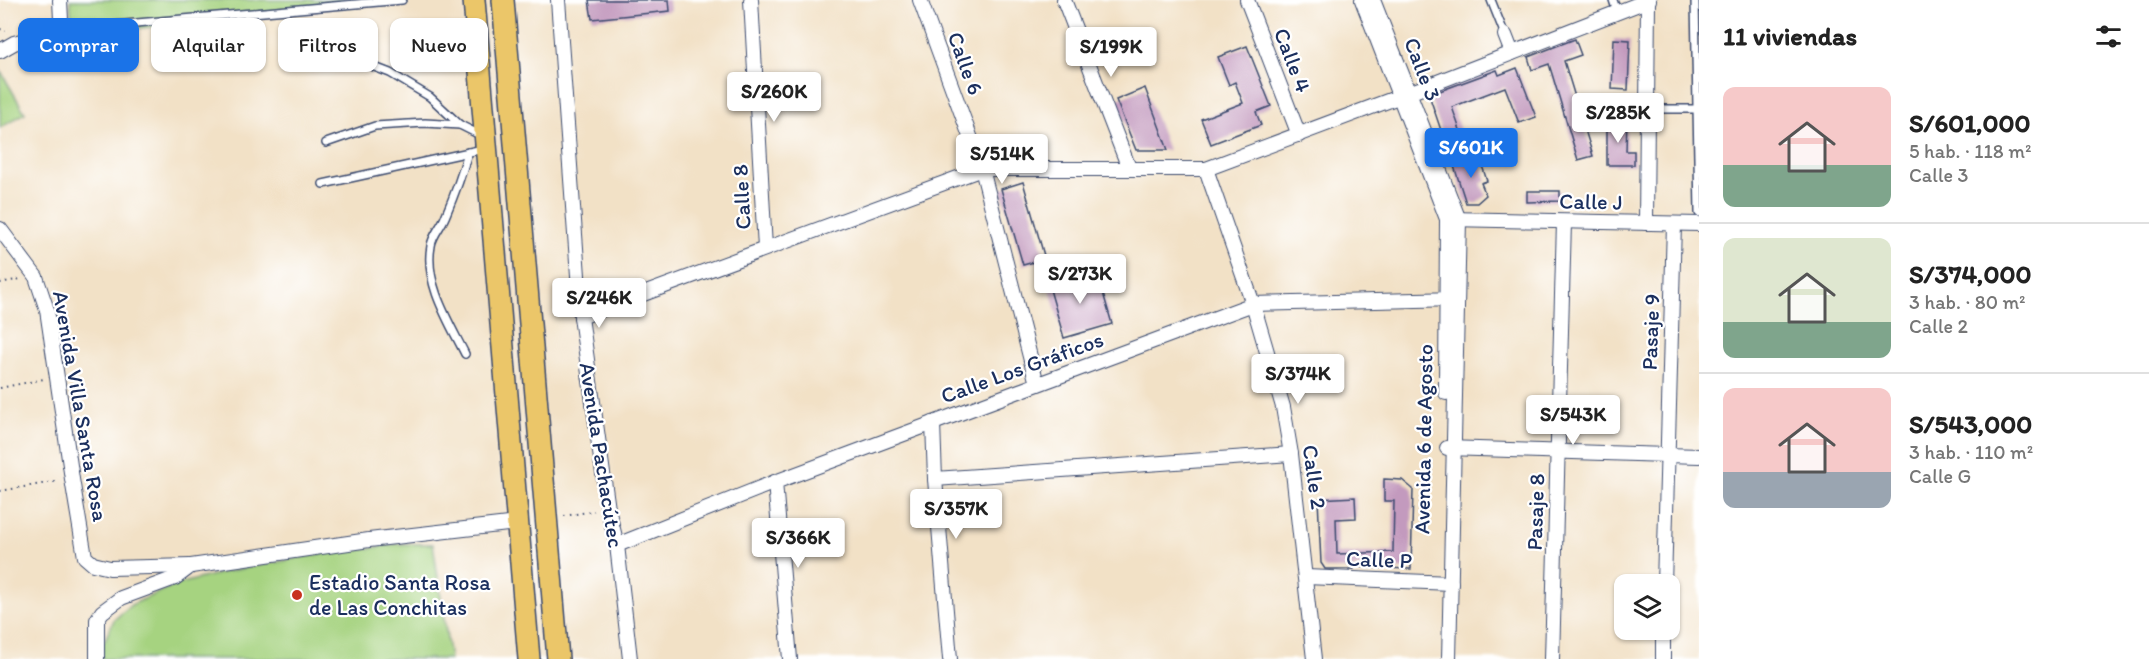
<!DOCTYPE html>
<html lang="es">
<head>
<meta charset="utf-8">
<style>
  :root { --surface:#fff; --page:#f2f2f2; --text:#222; --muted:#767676; --line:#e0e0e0; --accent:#1a73e8 }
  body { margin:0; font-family:Itim,sans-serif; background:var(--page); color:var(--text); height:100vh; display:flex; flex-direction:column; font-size:22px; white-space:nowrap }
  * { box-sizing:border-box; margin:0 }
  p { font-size:20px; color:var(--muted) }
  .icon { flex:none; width:33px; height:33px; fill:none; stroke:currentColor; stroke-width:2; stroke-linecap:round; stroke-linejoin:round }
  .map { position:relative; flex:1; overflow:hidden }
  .drawer { display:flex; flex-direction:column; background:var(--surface); width:450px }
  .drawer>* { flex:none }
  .hud { position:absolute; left:18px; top:18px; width:570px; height:54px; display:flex; gap:12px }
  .tools { position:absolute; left:1614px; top:574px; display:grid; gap:12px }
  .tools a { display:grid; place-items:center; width:66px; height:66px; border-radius:12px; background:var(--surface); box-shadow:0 2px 4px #0004; font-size:30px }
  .price { position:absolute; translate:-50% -51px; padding:0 14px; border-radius:6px; background:#fff; color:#222; font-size:20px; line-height:39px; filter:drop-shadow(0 2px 3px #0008) }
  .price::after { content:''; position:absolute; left:50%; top:36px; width:18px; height:14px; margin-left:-9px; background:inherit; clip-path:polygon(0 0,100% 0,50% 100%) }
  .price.selected { background:var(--accent); color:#fff }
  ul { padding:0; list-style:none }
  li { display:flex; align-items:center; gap:18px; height:150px; padding:0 24px }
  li+li { border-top:2px solid var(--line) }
  li span { display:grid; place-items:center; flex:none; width:168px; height:120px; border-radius:12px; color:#555 }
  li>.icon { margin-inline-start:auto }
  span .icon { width:72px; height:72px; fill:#fffc; stroke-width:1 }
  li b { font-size:26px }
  h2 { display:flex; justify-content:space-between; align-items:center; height:72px; padding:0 24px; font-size:26px }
  .pill { padding:0 21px; border-radius:12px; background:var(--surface); box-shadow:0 2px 4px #0004; font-size:21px; line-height:54px }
  .pill.selected { background:var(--accent); color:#fff }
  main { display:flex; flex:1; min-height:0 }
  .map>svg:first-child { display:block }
  .green { fill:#a6d380; stroke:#60816f; stroke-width:1.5 }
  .building { fill:#c39abe }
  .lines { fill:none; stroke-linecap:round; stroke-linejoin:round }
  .lane-casing { stroke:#3b4a6e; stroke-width:10 }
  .street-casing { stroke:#3b4a6e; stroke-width:16 }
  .primary-casing { stroke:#3b4a6e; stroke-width:24 }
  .path { stroke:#3b4a6e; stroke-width:2; stroke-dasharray:1.5 4.5; stroke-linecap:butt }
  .lane { stroke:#fff; stroke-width:7 }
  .street { stroke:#fff; stroke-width:14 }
  .primary { stroke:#ebc669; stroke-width:21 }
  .poi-dot { fill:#c8321e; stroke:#fff; stroke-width:2 }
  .labels { text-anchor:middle; stroke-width:4.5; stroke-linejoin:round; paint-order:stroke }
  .street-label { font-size:22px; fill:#1b2f5e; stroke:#fff }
  .poi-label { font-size:22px; fill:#1b2f5e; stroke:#fff; text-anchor:start }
</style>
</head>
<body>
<main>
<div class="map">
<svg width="1699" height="659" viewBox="0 0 1699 659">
  <rect width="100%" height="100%" fill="#fff"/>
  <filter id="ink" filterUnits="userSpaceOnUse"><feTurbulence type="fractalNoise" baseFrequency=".0167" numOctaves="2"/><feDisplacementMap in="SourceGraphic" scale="12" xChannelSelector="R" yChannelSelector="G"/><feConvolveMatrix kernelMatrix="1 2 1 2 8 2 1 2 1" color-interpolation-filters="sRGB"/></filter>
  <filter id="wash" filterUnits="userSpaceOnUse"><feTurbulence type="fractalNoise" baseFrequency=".008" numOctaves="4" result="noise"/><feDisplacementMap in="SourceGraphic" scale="24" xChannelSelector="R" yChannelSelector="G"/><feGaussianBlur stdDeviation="1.35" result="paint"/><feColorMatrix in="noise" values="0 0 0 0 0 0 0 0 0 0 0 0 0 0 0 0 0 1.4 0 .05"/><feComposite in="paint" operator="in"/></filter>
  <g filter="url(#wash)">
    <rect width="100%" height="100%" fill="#f2e1c6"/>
    <g class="green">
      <polygon points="70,0 387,0 73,36"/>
      <polygon points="0,70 25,113 0,128"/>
      <polygon points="397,544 433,544 450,659 102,659 103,644 114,620 131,605 175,585 225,572 335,551 358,550"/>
    </g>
    <g id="blocks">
      <g class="building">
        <polygon points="589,0 669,0 670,11 592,19"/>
        <polygon points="1575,39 1581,55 1564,61 1593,156 1578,160 1549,64 1532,70 1528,57"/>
        <polygon points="1614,39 1630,40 1628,90 1612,89"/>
        <polygon points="1247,46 1271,106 1256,112 1261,125 1211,144 1201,119 1243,103 1235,82 1229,85 1218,57"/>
        <polygon points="1517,68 1536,117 1519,123 1505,87 1452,107 1467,150 1445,142 1429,95 1497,70 1499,75"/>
        <polygon points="1145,88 1168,150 1136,150 1116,100"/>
        <polygon points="1607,119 1627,119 1626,151 1634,151 1634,165 1607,165"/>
        <polygon points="1479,156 1487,181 1481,183 1486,195 1477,203 1466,203 1453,163"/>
        <polygon points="1023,182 1045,259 1023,265 1001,189"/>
        <polygon points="1527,191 1560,191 1560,201 1527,202"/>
        <polygon points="1097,272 1112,324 1064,338 1049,286"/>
        <polygon points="1384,479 1402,480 1413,489 1411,569 1354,567 1354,569 1325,569 1321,563 1318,499 1355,497 1356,518 1336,519 1337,554 1393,552 1394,501 1384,501"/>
      </g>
    </g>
  </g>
  <g filter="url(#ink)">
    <use href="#blocks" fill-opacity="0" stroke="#3b4a6e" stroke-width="1.5"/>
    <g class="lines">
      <defs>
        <g id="lane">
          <polyline points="1491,0 1505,35"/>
          <polyline points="1613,0 1617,12"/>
          <polyline points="1695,0 1699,213"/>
          <polyline points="61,20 69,27 79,28 402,0"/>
          <polyline points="311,59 351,58 390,73 430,97 460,125 482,136"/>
          <polyline points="1647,109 1699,109"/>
          <polyline points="326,143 375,126 425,123 460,125"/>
          <polyline points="323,184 483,149"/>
          <path d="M465 354C449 322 424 283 431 246 432 236 441 227 445 217 454 196 462 175 468 152"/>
        </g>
        <g id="street">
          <polyline points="558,0 581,317 608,509 617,545 630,659"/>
          <polyline points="751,0 765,248"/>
          <polyline points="920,0 982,169 1037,384"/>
          <polyline points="1064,0 1129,168"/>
          <polyline points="1247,0 1299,135"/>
          <polyline points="1362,0 1447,219 1446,393"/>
          <polyline points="1373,0 1459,220 1449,659"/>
          <polyline points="1505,35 1512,53"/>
          <polyline points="0,51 14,43 53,32 61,20 60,0"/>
          <polyline points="1206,169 1253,304 1283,407 1291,454 1314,659"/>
          <polyline points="1449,219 1699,224"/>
          <polyline points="1646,223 1648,0"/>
          <polyline points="0,229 36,277 47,310 72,479 85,557 93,564 110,568 191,566"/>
          <polyline points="581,317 982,169 1206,169 1409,93 1649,0"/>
          <polyline points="933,423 935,479 950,659"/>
          <polyline points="1447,448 1699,456"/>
          <polyline points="935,479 1291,454"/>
          <polyline points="775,482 790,659"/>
          <polyline points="617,545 775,482 1253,304 1457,299"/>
          <polyline points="1306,577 1451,583"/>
          <polyline points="1664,585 1674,224"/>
          <polyline points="97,659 97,620 102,612 121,598 175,578 191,566 369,540 517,523"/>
          <polyline points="1552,659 1564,222"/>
          <polyline points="1663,659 1663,630"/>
        </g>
        <g id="primary">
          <polyline points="474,0 529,659"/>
          <polyline points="503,0 558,659"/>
        </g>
      </defs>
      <use href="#lane" class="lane-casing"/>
      <use href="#street" class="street-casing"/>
      <use href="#primary" class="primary-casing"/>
      <g class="path">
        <polyline points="0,29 6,31"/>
        <polyline points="0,283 21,279"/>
        <polyline points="0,388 44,379"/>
        <polyline points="0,491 59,481"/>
        <polyline points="564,516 594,511"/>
      </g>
      <use href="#lane" class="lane"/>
      <use href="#street" class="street"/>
      <use href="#primary" class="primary"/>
    </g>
  </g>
  <circle class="poi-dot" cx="297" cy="595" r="6"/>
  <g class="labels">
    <g class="street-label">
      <text transform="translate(1293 60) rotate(69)" y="8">Calle 4</text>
      <text transform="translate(966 63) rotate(70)" y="8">Calle 6</text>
      <text transform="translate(1423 69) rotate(69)" y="8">Calle 3</text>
      <text transform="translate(741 197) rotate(-93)" y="8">Calle 8</text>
      <text transform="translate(1591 201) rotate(1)" y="8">Calle J</text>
      <text transform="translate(1650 332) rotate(-88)" y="8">Pasaje 9</text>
      <text transform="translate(1022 367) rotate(-20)" y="8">Calle Los Gráficos</text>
      <text transform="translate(81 406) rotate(80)" y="8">Avenida Villa Santa Rosa</text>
      <text transform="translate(1423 439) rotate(-89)" y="8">Avenida 6 de Agosto</text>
      <text transform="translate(602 455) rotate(81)" y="8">Avenida Pachacútec</text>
      <text transform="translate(1315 477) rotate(82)" y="8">Calle 2</text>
      <text transform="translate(1535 512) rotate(-88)" y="8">Pasaje 8</text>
      <text transform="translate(1379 559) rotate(2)" y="8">Calle P</text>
    </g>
    <g class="poi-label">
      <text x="309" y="590">Estadio Santa Rosa<tspan x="309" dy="25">de Las Conchitas</tspan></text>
    </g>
  </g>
</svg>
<div class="tools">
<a><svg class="icon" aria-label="layers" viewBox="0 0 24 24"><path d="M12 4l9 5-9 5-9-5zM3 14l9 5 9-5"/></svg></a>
</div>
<b class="price" style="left:1111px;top:78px">S/199K</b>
<b class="price" style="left:774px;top:123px">S/260K</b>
<b class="price" style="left:1618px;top:144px">S/285K</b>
<b class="price selected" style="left:1471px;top:179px">S/601K</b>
<b class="price" style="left:1002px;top:185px">S/514K</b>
<b class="price" style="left:1080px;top:305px">S/273K</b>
<b class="price" style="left:599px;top:329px">S/246K</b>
<b class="price" style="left:1298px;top:405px">S/374K</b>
<b class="price" style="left:1573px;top:446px">S/543K</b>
<b class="price" style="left:956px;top:540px">S/357K</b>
<b class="price" style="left:798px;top:569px">S/366K</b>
<div class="hud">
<a class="pill selected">Comprar</a>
<a class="pill">Alquilar</a>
<a class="pill">Filtros</a>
<a class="pill">Nuevo</a>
</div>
</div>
<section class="drawer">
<h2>11 viviendas<svg class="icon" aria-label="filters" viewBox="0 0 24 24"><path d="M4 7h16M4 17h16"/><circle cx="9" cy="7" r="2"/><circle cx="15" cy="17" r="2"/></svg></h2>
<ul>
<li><span style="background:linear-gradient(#f6c9c9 65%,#7fa58c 0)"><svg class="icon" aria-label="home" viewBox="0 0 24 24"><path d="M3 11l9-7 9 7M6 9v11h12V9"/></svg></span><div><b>S/601,000</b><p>5 hab. · 118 m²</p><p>Calle 3</p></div></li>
<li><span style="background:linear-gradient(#dfe7d0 70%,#7fa58c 0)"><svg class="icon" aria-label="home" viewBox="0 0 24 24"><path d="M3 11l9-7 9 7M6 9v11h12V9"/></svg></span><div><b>S/374,000</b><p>3 hab. · 80 m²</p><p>Calle 2</p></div></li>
<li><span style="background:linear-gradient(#f6c9c9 70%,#9aa5b1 0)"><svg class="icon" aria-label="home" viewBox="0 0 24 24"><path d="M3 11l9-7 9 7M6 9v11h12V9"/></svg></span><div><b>S/543,000</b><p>3 hab. · 110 m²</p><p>Calle G</p></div></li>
</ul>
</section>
</main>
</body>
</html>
